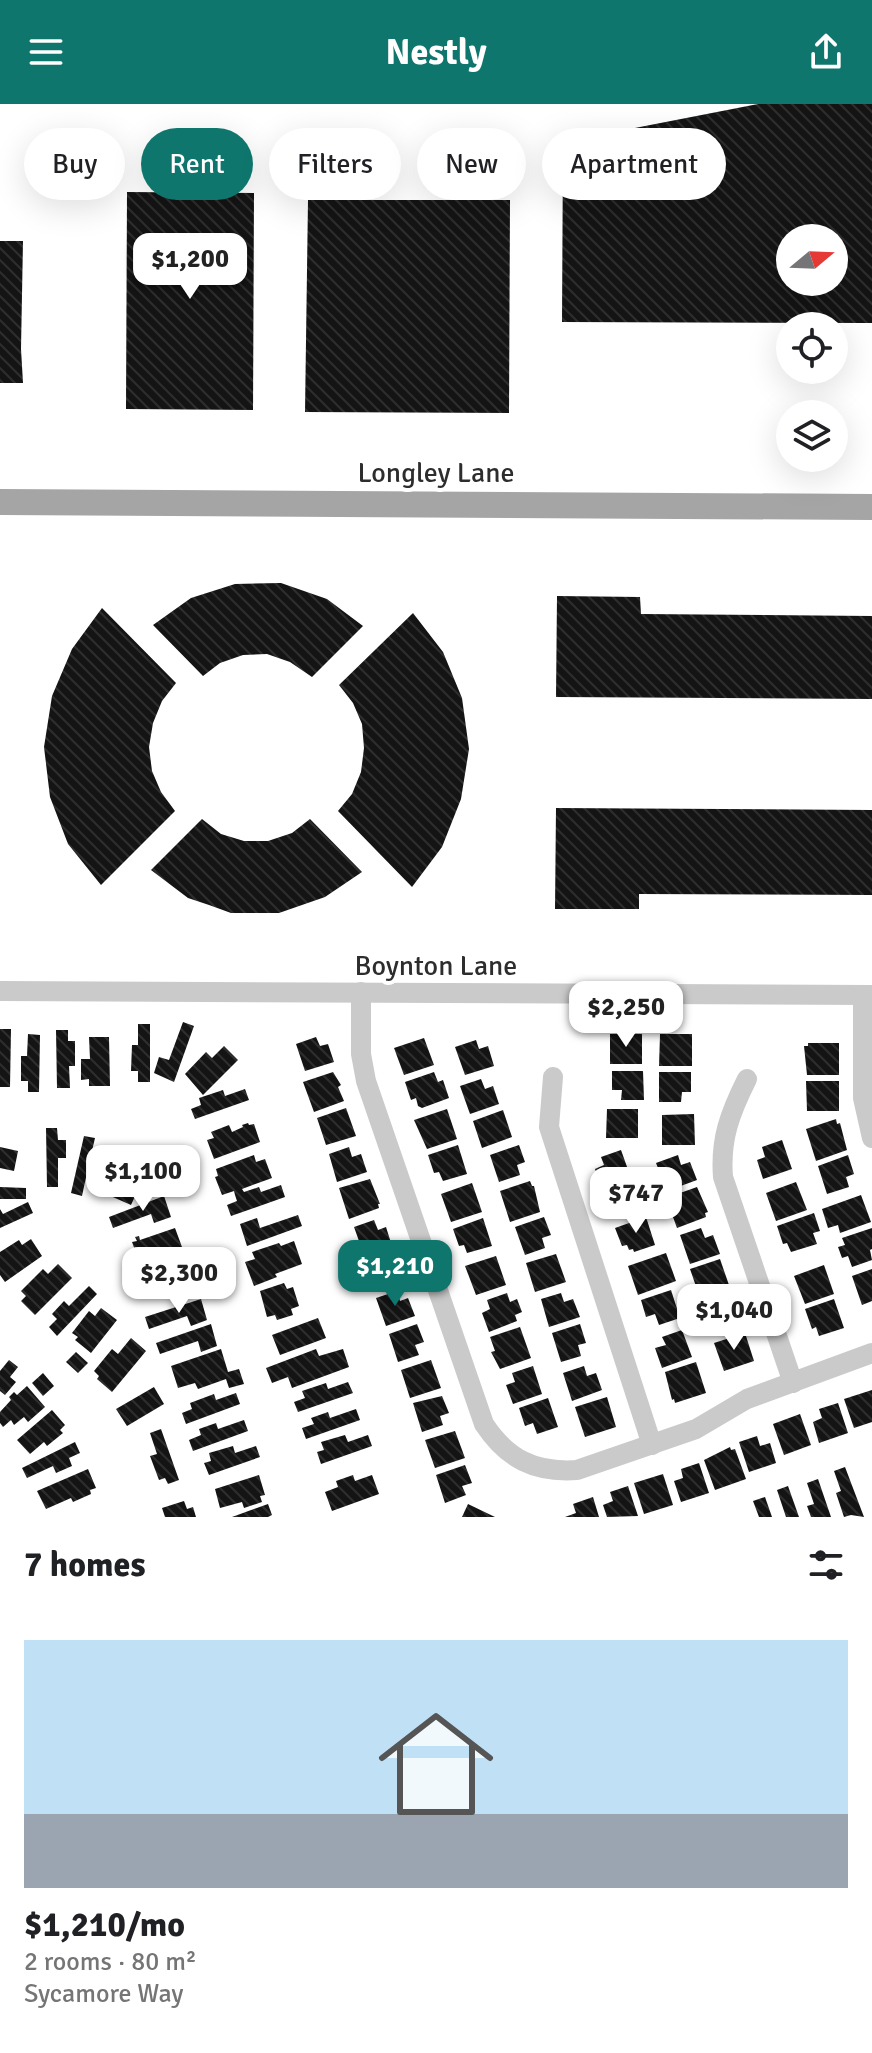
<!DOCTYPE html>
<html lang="en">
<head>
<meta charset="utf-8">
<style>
  :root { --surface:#fff; --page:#f2f2f2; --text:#202124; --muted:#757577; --line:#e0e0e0; --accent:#0f766e }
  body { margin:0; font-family:Signika,sans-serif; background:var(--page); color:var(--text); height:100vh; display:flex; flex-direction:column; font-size:30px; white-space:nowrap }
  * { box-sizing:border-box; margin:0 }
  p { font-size:26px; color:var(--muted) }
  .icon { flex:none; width:44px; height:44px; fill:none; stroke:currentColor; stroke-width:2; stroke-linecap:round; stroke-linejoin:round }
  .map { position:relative; height:1413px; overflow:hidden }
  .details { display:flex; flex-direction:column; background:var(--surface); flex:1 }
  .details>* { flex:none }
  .hud { position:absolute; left:24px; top:24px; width:824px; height:72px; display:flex; gap:16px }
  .needle { width:52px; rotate:71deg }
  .buttons { position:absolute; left:776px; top:120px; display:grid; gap:16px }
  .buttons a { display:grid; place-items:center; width:72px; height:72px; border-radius:50%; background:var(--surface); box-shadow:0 8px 32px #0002; font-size:40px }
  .price { position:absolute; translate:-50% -68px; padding:0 18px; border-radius:16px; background:#fff; color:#222; font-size:26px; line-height:52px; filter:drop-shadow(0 2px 4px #0008) }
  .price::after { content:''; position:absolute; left:50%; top:48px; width:24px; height:18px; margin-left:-12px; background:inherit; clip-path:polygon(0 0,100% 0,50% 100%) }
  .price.current { background:var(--accent); color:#fff }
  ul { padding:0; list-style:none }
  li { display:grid; align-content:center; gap:16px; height:424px; padding:0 24px }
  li+li { border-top:2px solid var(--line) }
  li span { display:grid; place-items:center; height:248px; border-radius:0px; color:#555 }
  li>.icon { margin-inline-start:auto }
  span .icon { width:144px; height:144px; fill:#fffc; stroke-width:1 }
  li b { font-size:34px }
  h2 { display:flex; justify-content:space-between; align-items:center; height:96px; padding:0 24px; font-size:34px }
  .pill { padding:0 28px; border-radius:36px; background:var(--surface); box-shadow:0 8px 32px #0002; font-size:28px; line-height:72px }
  .pill.current { background:var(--accent); color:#fff }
  header { display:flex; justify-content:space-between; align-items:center; height:104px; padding:0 24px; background:var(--accent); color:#fff; font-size:36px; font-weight:700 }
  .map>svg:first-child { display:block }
  .building { fill:url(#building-back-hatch); fill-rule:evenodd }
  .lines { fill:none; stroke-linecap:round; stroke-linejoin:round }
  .minor { stroke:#cacaca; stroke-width:20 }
  .major { stroke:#a5a5a5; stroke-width:26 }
  .labels { text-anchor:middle; stroke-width:8; stroke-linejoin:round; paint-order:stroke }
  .street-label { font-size:28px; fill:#2d2d2d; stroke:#fff }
</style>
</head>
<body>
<header><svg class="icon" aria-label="menu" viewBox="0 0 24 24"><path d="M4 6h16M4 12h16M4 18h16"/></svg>Nestly<svg class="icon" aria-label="share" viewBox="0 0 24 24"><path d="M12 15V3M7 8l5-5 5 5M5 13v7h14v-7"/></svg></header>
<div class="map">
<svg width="872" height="1413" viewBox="0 0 872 1413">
  <defs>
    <pattern id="building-back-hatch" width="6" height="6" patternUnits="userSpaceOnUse" patternTransform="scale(2)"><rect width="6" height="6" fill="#141414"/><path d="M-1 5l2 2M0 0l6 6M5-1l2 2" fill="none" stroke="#2e2e2e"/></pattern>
  </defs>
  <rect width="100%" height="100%" fill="#fff"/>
  <g class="building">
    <path d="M758 0H872V219L562 218 563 38ZM790 134H834V178H790Z"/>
    <polygon points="127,88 254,89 253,306 126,305"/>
    <polygon points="308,96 510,96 509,309 305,308"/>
    <polygon points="0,137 23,137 21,245 23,279 0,279"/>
    <polygon points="281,479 327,495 363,522 312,573 290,558 267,550 243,551 220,559 203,572 153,521 191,494 235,480"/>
    <polygon points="557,492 640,493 641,510 872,512 872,595 556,593"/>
    <polygon points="102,504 176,579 162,597 153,619 149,643 152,667 161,688 175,707 101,781 68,740 50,693 44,643 52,592 72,545"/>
    <polygon points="413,509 443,548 462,594 469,645 461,695 442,743 412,783 338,707 352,690 361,668 364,644 362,620 353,599 339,581"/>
    <polygon points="556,704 872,706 872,791 639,790 639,805 555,805"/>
    <polygon points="202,715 221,730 244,737 268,737 292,729 310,715 362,768 325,793 279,809 231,809 209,801 188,794 151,766"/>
    <polygon points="183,918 194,922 174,978 154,969 159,953 169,956"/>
    <polygon points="138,920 150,920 150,978 138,978 138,967 131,967 132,941 138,941"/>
    <polygon points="0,925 11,925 10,983 0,983"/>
    <polygon points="56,926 68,926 68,937 75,937 75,962 69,962 70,984 57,984"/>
    <polygon points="28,930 40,931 39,988 28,988 28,977 21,977 21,952 27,952"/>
    <rect x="610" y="930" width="32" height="30"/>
    <polygon points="660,930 692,930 692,962 659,962"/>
    <polygon points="89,933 109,933 110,982 89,982 89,975 81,976 81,955 90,955"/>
    <polygon points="316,933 320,942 328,940 334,958 305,967 296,940"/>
    <polygon points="424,934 434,961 404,971 394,944"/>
    <polygon points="476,936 479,945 488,942 494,962 465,971 455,943"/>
    <polygon points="808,939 839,939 839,971 807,971 804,942 808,942"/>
    <polygon points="224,942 238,956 203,991 185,970 206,948 212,954"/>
    <polygon points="612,967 643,967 644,996 621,996 622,986 612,986"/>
    <polygon points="333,968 341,981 338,983 344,997 314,1008 303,978"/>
    <polygon points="434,968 438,978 443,976 449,994 422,1004 418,1002 416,994 411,996 405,978"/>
    <polygon points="659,968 691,968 691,988 682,988 681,998 659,998"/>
    <polygon points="481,975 485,985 493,982 499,1000 470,1010 460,982"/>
    <polygon points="806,977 839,977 839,1007 807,1007"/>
    <polygon points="245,985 249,996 195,1015 191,1005 201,1001 199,994 223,986 225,992"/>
    <polygon points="346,1004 356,1032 326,1041 317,1014"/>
    <polygon points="447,1005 457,1035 427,1045 414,1016"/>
    <polygon points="607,1005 638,1005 638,1034 606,1034"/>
    <polygon points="503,1006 512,1033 482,1044 473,1017"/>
    <polygon points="694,1010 695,1041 662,1041 662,1011"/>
    <polygon points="836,1015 837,1020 840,1019 847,1046 816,1057 806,1025"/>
    <polygon points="248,1019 249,1021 254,1020 260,1038 214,1055 207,1036 214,1034 211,1028 229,1021 232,1028 243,1023 242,1021"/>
    <polygon points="46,1024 57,1024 58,1036 66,1036 66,1054 58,1054 58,1083 47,1083"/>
    <polygon points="84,1032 95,1034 92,1047 100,1049 96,1066 88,1064 82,1092 71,1089"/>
    <polygon points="782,1036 792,1065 763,1075 757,1056 765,1053 762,1043"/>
    <polygon points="458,1041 467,1070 443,1077 439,1068 434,1069 428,1051"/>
    <polygon points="519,1041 525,1058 517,1061 520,1071 499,1078 490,1051"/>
    <polygon points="0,1043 18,1047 14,1067 0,1064"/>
    <polygon points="349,1043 352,1053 361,1050 367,1068 337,1078 329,1050"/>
    <polygon points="127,1045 151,1057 131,1101 106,1090"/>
    <polygon points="621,1046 631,1074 602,1084 595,1065 604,1061 601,1053"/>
    <polygon points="254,1051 256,1058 265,1055 272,1074 242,1085 244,1088 259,1083 261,1088 281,1081 285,1093 231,1112 227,1101 237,1097 235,1091 234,1087 222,1091 215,1073 218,1072 216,1065"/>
    <polygon points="678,1051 681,1061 690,1058 697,1076 667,1087 656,1059"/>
    <polygon points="848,1051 854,1070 846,1073 849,1083 827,1090 818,1062"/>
    <polygon points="370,1075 380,1100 378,1100 379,1104 349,1115 339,1084"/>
    <polygon points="530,1077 532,1082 534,1082 540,1108 510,1118 500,1087"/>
    <polygon points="796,1078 807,1106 776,1117 766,1089"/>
    <polygon points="472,1079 482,1108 451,1118 441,1090"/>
    <polygon points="633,1080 643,1108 622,1114 619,1104 610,1107 604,1089"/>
    <polygon points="0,1083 26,1084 26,1095 0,1095"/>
    <polygon points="697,1083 708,1108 705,1109 706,1113 677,1124 666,1094"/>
    <polygon points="861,1091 871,1118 840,1129 838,1121 828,1124 822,1105"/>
    <polygon points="164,1092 171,1113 154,1119 151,1110 113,1124 109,1113"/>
    <polygon points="28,1098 33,1109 0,1124 0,1105 3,1110"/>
    <polygon points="814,1109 820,1127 813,1129 817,1140 791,1148 787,1139 783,1140 777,1122"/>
    <polygon points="298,1111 302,1122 247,1142 240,1120 257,1114 260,1124"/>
    <polygon points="544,1113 551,1131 542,1134 545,1144 525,1151 515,1123"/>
    <polygon points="646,1113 655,1141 634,1148 633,1145 629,1146 627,1141 622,1142 615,1124"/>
    <polygon points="483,1114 492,1142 467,1149 464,1141 459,1142 453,1125"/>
    <polygon points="374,1116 378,1126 386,1123 392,1142 364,1151 354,1123"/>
    <polygon points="175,1124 182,1143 174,1146 176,1152 158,1158 156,1151 129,1160 127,1151 136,1149 132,1138 137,1137 135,1133 139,1132 140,1136"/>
    <polygon points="701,1124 705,1134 713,1131 720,1150 690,1160 680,1131"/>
    <polygon points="872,1124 872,1145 870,1146 872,1156 852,1163 848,1152 842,1154 838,1143 845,1141 842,1134"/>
    <polygon points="31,1135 42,1152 5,1178 0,1171 0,1148 19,1136 22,1141"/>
    <polygon points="294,1137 302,1160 275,1170 277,1173 254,1182 245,1158 255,1155 252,1148 279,1139 281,1142"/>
    <polygon points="395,1147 404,1175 375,1185 365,1157"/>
    <polygon points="666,1149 676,1177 638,1191 628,1162"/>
    <polygon points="556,1150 566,1178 535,1188 526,1159"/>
    <polygon points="496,1152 506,1181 476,1191 465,1162"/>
    <polygon points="720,1155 730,1184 700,1194 690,1165"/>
    <polygon points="58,1160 72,1174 35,1211 21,1197 26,1192 21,1187 43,1165 48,1170"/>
    <polygon points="824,1161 834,1190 805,1200 794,1172"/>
    <polygon points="186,1162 194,1186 171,1194 168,1188 147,1195 141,1177"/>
    <polygon points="872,1165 872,1197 862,1201 852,1172"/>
    <polygon points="284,1179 287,1185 293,1183 299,1202 291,1205 293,1211 277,1216 275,1211 267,1213 260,1187"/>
    <polygon points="89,1182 97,1190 57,1232 49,1223 57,1215 52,1210 64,1197 69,1202"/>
    <polygon points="671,1186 680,1214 659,1221 655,1210 646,1213 641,1196"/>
    <polygon points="397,1187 400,1197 408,1194 415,1212 386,1222 376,1194"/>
    <polygon points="507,1189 510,1198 517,1195 522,1208 515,1211 517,1217 489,1228 482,1209 490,1205 487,1196"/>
    <polygon points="561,1189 564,1198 573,1195 580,1213 549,1223 541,1195"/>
    <polygon points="201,1195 207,1216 191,1222 187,1212 149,1225 145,1213"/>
    <polygon points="834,1195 844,1224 819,1232 816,1223 812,1225 805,1205"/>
    <polygon points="726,1197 729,1207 738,1204 744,1223 714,1232 705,1204"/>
    <polygon points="101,1204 117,1216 91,1249 75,1236 78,1233 72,1229 89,1207 95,1212"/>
    <polygon points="318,1214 326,1234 280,1251 272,1231"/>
    <polygon points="211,1220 217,1242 201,1248 198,1237 160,1250 156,1239"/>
    <polygon points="417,1220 424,1238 415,1241 419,1251 398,1258 389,1230"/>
    <polygon points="580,1220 586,1239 578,1241 581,1252 561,1258 552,1229"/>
    <polygon points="520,1223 531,1254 500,1265 491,1248 495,1247 490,1233"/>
    <polygon points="682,1226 692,1253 662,1264 655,1244 666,1241 662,1233"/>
    <polygon points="745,1229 754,1257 724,1267 714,1239"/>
    <polygon points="131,1234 146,1247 112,1288 97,1275 99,1272 94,1267 112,1245 118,1250"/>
    <polygon points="221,1245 228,1268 239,1265 244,1280 229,1284 226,1275 198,1285 195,1279 178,1284 171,1262"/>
    <polygon points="316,1245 319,1252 343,1245 349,1263 292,1284 288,1273 272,1279 266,1264"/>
    <polygon points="76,1248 88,1259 78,1269 66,1258"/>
    <polygon points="9,1256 18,1263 10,1273 16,1278 5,1291 0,1287 0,1267"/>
    <polygon points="431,1256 441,1284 410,1294 401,1266"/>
    <polygon points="696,1258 706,1289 675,1299 674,1295 672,1296 665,1268"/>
    <polygon points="533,1262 542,1290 513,1300 506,1281 515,1278 512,1269"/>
    <polygon points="584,1262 587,1272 596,1269 602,1286 572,1297 563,1269"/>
    <polygon points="43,1269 54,1282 43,1292 32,1279"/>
    <polygon points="348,1278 353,1289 298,1308 294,1298 305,1294 302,1287 326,1279 328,1285"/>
    <polygon points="27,1282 45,1303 28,1318 24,1313 14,1321 11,1316 3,1323 0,1319 0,1308 11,1296 9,1293 14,1288 17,1291"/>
    <polygon points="154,1283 164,1300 127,1322 116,1305"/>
    <polygon points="872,1286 872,1318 854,1324 844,1295"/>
    <polygon points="236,1289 240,1300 186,1320 182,1309 192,1305 190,1299 214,1290 216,1296"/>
    <polygon points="442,1292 449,1309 440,1312 443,1321 422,1328 413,1299"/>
    <polygon points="607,1293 616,1323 585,1333 575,1303"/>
    <polygon points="548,1294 558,1323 537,1330 533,1319 525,1322 519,1304"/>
    <polygon points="838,1299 848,1329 819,1339 813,1318 822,1314 819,1305"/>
    <polygon points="356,1305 360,1316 306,1335 302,1324 314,1320 311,1314 328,1308 330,1314"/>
    <polygon points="52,1306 65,1321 60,1326 63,1329 47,1342 44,1338 30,1350 17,1336"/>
    <polygon points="800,1310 811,1341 784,1351 773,1320"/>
    <polygon points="244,1316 248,1327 193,1347 189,1336 201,1331 199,1325 216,1319 218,1325"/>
    <polygon points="161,1325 179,1376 168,1380 165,1374 159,1376 150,1352 157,1350 150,1329"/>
    <polygon points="455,1327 465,1354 435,1364 425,1336"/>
    <polygon points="345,1331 348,1338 368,1331 372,1342 321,1360 317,1348 324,1346 321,1338"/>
    <polygon points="757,1332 760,1342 770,1339 776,1359 749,1368 739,1338"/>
    <polygon points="75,1338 80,1349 69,1354 72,1362 56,1369 53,1362 27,1374 22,1364"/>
    <polygon points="233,1342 235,1349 256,1342 260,1353 209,1371 204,1359 211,1357 209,1349"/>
    <polygon points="730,1343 731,1346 735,1345 746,1375 715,1386 704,1356"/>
    <polygon points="699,1359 709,1389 681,1398 674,1377 683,1374 681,1365"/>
    <polygon points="465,1361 472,1379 462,1382 466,1391 445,1399 436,1371"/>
    <polygon points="845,1363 864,1413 851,1411 844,1413 836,1389 841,1387 834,1367"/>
    <polygon points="88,1365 96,1384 90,1386 91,1390 73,1398 71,1394 46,1405 37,1387"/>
    <polygon points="663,1370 673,1401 644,1410 634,1379"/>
    <polygon points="259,1371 265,1391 260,1392 262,1398 244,1404 242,1398 220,1404 215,1385"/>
    <polygon points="353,1371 355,1377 372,1371 379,1390 332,1407 325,1388 338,1383 336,1377"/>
    <polygon points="818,1375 831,1413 811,1413 807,1402 814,1400 807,1379"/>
    <polygon points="628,1382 638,1412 607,1413 603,1401 613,1397 610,1388"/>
    <polygon points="788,1382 799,1413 786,1413 777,1386"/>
    <polygon points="593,1393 599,1413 565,1413 576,1409 573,1400"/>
    <polygon points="765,1393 772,1413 759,1413 753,1397"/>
    <polygon points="184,1397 187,1405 193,1403 196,1413 165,1413 162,1404"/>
    <polygon points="268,1400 272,1411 268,1413 232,1413"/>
    <polygon points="468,1400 495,1413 462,1413"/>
  </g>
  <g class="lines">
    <g class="minor">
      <polyline points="0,887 872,891"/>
      <path d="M361 888V950L366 977 484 1320C507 1355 535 1369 577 1366L696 1325 747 1295 872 1249"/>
      <polyline points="863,891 863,994 872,1034"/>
      <polyline points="553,973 549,1023 652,1341"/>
      <path d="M747 975C730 1009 720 1035 723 1073L793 1279"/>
    </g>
    <polyline class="major" points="0,398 872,403"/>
  </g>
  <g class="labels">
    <g class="street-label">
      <text x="436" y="378">Longley Lane</text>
      <text x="436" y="871">Boynton Lane</text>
    </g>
  </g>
</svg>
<div class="buttons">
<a><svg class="needle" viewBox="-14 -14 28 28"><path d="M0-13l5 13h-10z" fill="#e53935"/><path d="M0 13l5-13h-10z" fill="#757577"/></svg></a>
<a><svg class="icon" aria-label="locate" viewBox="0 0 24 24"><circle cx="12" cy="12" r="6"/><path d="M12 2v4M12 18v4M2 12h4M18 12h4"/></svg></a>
<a><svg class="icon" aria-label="layers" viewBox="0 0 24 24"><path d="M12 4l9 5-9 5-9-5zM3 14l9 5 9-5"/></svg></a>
</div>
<b class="price" style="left:190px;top:197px">$1,200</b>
<b class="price" style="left:626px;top:945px">$2,250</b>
<b class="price" style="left:143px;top:1109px">$1,100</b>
<b class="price" style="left:636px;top:1131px">$747</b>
<b class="price current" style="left:395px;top:1204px">$1,210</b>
<b class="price" style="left:179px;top:1211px">$2,300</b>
<b class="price" style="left:734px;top:1248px">$1,040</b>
<div class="hud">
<a class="pill">Buy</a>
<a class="pill current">Rent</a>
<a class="pill">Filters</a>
<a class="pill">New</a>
<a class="pill">Apartment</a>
</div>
</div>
<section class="details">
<h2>7 homes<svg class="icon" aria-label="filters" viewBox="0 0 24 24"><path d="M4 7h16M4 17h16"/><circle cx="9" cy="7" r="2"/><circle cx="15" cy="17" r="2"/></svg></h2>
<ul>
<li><span style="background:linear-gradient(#bfe0f5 70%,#9aa5b1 0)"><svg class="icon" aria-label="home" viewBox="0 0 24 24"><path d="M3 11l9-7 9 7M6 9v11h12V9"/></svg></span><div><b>$1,210/mo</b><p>2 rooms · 80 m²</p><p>Sycamore Way</p></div></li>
</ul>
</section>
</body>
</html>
